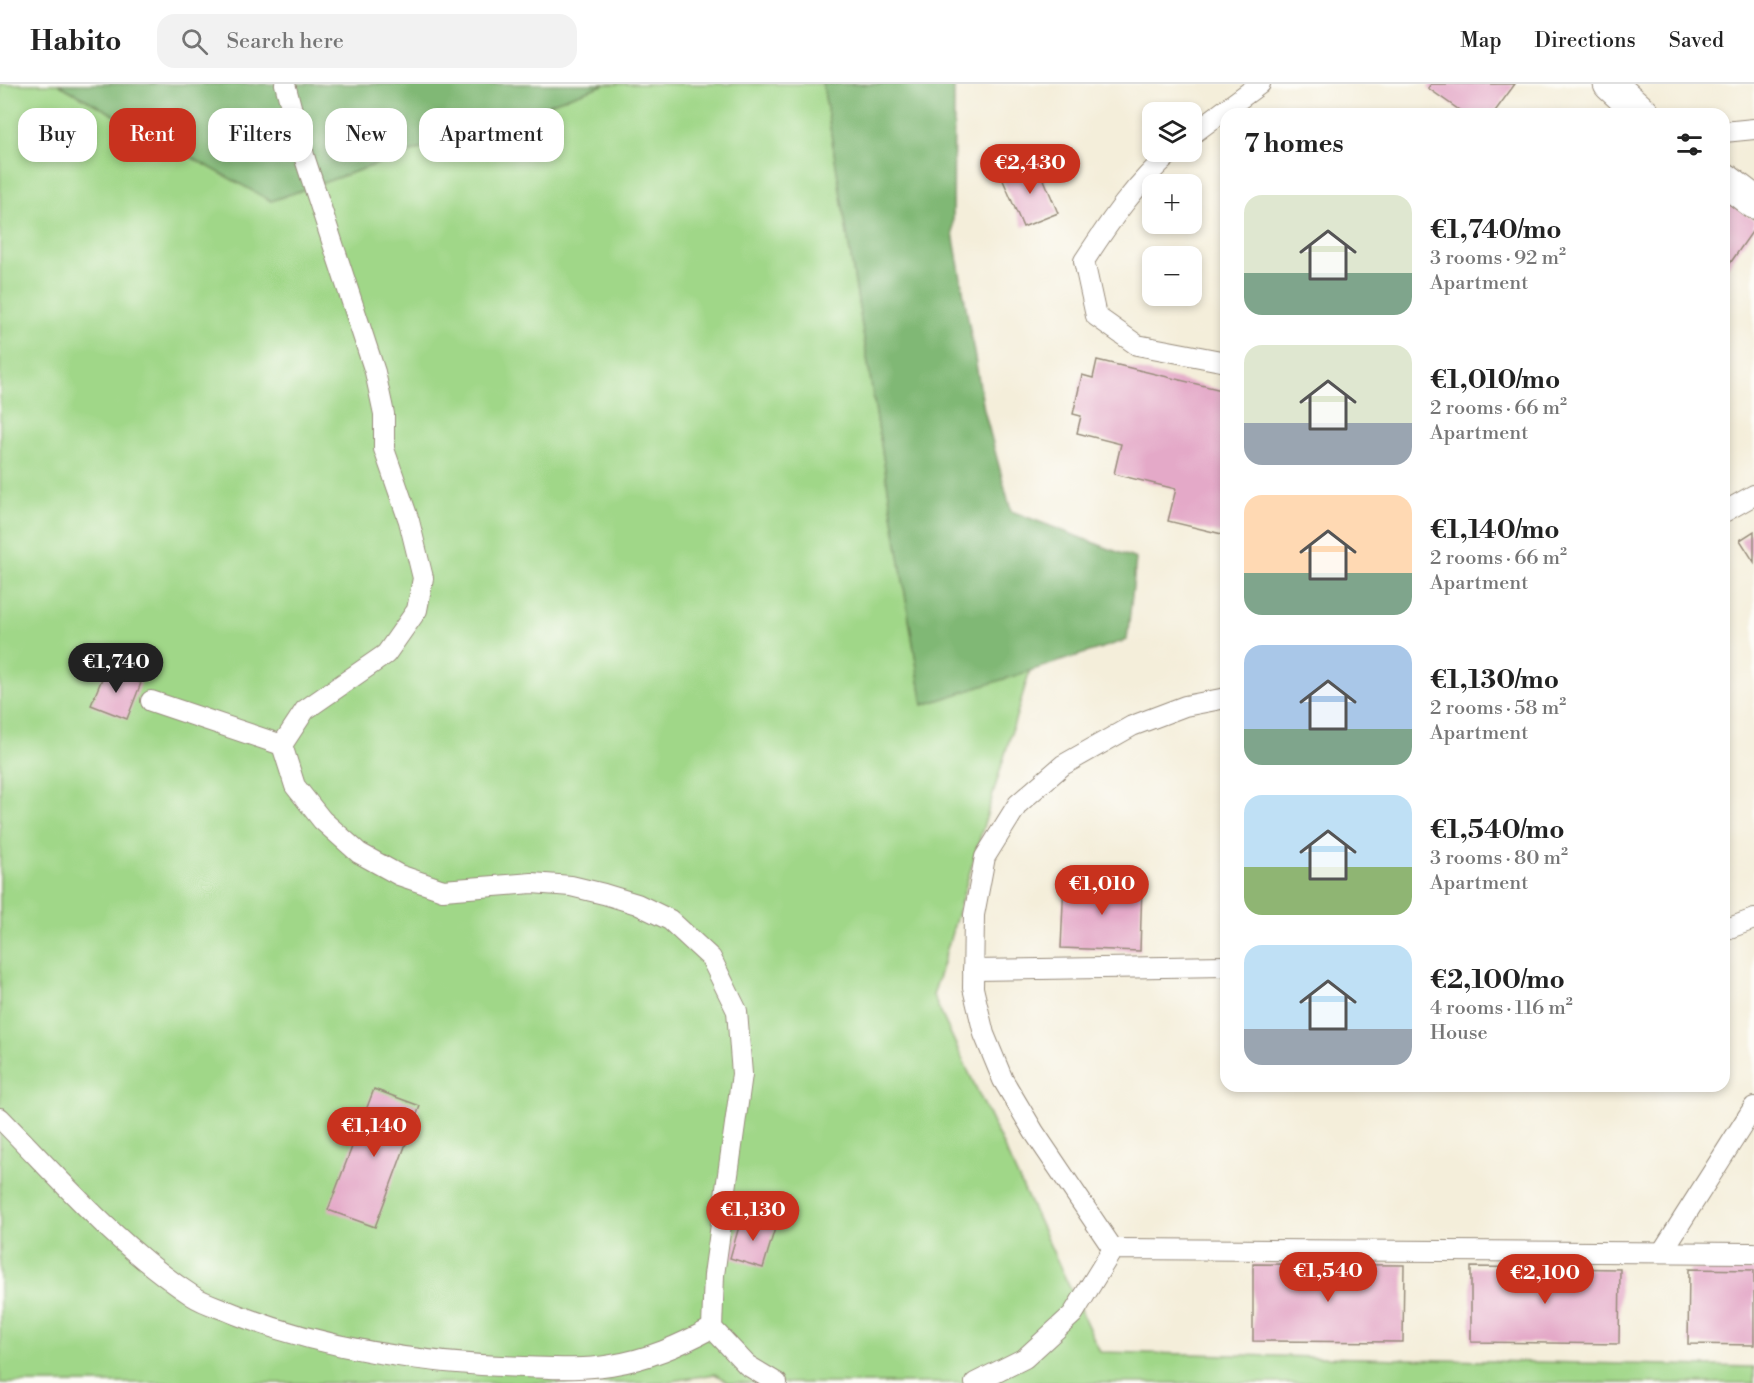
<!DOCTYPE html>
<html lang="en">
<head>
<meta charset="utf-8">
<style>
  :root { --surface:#fff; --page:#f2f2f2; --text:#222; --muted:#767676; --line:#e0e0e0; --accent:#c8321e }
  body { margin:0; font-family:"Libre Bodoni",serif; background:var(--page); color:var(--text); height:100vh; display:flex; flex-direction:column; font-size:22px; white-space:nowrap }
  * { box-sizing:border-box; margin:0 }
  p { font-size:20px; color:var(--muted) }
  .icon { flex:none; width:33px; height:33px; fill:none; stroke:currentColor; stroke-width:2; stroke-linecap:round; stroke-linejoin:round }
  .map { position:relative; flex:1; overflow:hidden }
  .details { position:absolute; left:1220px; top:24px; width:510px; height:984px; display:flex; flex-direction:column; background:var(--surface); border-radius:18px; box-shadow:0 3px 9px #0003 }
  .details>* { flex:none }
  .banner { position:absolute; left:18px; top:24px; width:570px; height:54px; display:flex; gap:12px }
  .buttons { position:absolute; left:1142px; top:18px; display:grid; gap:12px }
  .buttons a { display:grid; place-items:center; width:60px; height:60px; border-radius:12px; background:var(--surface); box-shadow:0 3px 9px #0003; font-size:30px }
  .price { position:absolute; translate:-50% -51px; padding:0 14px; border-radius:21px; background:var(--accent); color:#fff; font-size:20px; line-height:39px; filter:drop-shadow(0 2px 3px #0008) }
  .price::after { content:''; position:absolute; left:50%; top:36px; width:18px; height:14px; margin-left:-9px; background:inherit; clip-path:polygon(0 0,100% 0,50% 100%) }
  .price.on { background:#222; color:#fff }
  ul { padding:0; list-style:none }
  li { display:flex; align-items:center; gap:18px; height:150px; padding:0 24px }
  li span { display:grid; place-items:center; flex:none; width:168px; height:120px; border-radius:18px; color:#555 }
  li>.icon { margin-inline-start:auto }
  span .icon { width:72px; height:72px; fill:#fffc; stroke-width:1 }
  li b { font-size:26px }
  h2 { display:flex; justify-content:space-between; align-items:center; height:72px; padding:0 24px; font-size:26px }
  .chip { padding:0 21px; border-radius:18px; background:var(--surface); box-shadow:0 3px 9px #0003; font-size:21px; line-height:54px }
  .chip.on { background:var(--accent); color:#fff }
  header { display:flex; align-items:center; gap:36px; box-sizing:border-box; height:84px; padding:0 30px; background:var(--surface); border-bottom:2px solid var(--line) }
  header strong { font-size:28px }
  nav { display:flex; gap:33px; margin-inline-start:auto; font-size:21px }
  .search { width:420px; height:54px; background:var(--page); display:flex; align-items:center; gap:15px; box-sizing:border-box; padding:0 21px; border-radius:18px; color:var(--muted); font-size:22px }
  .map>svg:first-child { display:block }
  .green { fill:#a0d788; stroke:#6e8053; stroke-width:1.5 }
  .forest { fill:#80b874; stroke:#5e7149; stroke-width:1.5 }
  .building { fill:#e4a9c8 }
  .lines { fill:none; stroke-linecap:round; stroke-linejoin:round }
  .service-casing { stroke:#988c7c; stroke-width:22 }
  .minor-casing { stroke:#988c7c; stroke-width:35 }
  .service { stroke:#fff; stroke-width:20 }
  .minor { stroke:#fff; stroke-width:33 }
</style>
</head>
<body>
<header>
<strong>Habito</strong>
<div class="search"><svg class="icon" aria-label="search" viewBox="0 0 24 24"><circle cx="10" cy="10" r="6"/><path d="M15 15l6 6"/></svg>Search here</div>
<nav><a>Map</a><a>Directions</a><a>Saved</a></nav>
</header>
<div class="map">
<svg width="1754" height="1299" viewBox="0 0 1754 1299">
  <rect width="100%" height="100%" fill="#fdfcf7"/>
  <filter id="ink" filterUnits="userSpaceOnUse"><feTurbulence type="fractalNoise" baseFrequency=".0167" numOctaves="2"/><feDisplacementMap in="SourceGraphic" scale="12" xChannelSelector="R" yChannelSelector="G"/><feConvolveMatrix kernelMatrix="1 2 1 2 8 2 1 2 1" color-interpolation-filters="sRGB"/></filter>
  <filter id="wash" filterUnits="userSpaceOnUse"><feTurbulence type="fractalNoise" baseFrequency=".008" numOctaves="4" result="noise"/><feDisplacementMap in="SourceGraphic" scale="24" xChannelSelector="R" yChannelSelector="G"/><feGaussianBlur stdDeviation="1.35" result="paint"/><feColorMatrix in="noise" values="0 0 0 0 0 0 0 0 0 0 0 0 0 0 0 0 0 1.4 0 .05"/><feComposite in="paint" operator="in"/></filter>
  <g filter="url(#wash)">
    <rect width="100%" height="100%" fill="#f4eeda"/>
    <polygon class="green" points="0,0 58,0 271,117 606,0 823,0 923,621 1030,586 933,912 1100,1268 1754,1283 1754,1299 729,1299 715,1290 661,1299 0,1299"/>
    <g class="forest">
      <polygon points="58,0 606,0 271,117"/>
      <polygon points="823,0 954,0 953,149 984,326 1011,427 1136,475 1127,556 923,621"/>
    </g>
    <g id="blocks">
      <g class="building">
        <polygon points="1431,0 1515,0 1493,30 1465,30 1428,4"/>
        <polygon points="1037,79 1058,129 1023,143 1002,94"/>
        <polygon points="1724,115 1754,136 1754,145 1724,188"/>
        <polygon points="1097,276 1226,307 1226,451 1168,437 1176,405 1114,390 1121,360 1077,349 1081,332 1073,330 1082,291 1093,294"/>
        <polygon points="1754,447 1754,478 1740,456"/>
        <polygon points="106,585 141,599 127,635 91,621"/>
        <polygon points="1064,797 1142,800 1140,867 1061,864"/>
        <polygon points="374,1005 420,1022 375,1143 328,1126"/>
        <polygon points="742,1132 776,1141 763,1184 730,1174"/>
        <polygon points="1253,1180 1404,1181 1403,1258 1253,1257"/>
        <polygon points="1471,1183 1620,1185 1619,1260 1471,1258"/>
        <polygon points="1689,1185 1754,1186 1754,1261 1688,1260"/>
      </g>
    </g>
  </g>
  <g filter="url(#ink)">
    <use href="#blocks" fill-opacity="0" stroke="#988c7c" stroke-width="1.5"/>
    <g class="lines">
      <defs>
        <g id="service">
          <polyline points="285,0 305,75 375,288 384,330 384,365 409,437 423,494 417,526 386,570 305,626 282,661 295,702 322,736 359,769 399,791 443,806 532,799 571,802 604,810 637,820 670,836 711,874 737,927 742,990 714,1191 712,1244"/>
          <polyline points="1724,48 1754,45"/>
          <polyline points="1191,51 1260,0"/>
          <path d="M1172 68C1136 99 1110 137 1084 177L1096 232 1137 261 1226 278"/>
          <polyline points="1724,428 1754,411"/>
          <polyline points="151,617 282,661"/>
          <polyline points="1724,846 1754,835"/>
          <polyline points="973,886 1226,882"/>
          <path d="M0 1034C61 1096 119 1164 193 1212 205 1220 222 1224 235 1230 327 1266 426 1280 524 1283 553 1284 582 1286 611 1281 649 1275 678 1262 712 1244L747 1281 777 1299"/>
          <polyline points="1113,1165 1034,1048 1003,996 984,950 973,904 974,831 985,773 1018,720 1063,681 1132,642 1185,622 1226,614"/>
          <polyline points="1662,1168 1754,1023"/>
          <polyline points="975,1299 1025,1274 1073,1230 1113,1165 1754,1169"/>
        </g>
        <g id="minor">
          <polyline points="1610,0 1643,30"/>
          <polyline points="1724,95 1754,118"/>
        </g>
      </defs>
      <use href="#service" class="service-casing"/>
      <use href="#minor" class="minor-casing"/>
      <use href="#service" class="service"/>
      <use href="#minor" class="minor"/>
    </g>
  </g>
</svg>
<div class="buttons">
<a><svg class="icon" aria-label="layers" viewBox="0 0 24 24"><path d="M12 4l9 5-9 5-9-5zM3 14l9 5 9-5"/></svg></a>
<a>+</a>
<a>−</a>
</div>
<b class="price" style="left:1030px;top:111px">€2,430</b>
<b class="price on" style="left:116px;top:610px">€1,740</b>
<b class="price" style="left:1102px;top:832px">€1,010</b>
<b class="price" style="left:374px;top:1074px">€1,140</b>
<b class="price" style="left:753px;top:1158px">€1,130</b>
<b class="price" style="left:1328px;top:1219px">€1,540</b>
<b class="price" style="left:1545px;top:1221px">€2,100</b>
<div class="banner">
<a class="chip">Buy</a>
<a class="chip on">Rent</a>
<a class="chip">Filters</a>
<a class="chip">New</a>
<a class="chip">Apartment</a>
</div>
<section class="details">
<h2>7 homes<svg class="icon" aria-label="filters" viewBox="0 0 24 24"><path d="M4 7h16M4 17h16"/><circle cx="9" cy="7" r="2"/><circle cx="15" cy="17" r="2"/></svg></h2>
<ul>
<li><span style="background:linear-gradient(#dfe7d0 65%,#7fa58c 0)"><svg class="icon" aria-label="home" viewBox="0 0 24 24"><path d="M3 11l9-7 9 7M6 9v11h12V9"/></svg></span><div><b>€1,740/mo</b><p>3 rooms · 92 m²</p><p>Apartment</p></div></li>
<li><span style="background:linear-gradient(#dfe7d0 65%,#9aa5b1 0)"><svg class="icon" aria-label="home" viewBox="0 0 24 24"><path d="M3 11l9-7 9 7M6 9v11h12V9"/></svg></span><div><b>€1,010/mo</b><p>2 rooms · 66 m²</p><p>Apartment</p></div></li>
<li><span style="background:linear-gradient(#ffd9b3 65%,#7fa58c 0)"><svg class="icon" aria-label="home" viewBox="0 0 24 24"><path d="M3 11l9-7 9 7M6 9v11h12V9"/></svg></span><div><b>€1,140/mo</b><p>2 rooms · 66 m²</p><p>Apartment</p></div></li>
<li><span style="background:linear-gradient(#a9c7e8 70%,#7fa58c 0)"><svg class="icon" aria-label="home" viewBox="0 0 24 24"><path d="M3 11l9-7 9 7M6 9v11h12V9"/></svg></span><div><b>€1,130/mo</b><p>2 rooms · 58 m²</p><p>Apartment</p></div></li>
<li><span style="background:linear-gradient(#bfe0f5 60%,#8fb573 0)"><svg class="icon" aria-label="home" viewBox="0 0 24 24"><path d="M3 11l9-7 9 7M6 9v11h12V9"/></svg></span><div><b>€1,540/mo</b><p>3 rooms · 80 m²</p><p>Apartment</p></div></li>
<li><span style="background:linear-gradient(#bfe0f5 70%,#9aa5b1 0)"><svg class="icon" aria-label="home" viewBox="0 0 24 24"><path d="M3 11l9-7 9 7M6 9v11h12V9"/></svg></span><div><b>€2,100/mo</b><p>4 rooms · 116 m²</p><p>House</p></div></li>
</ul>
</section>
</div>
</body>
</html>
